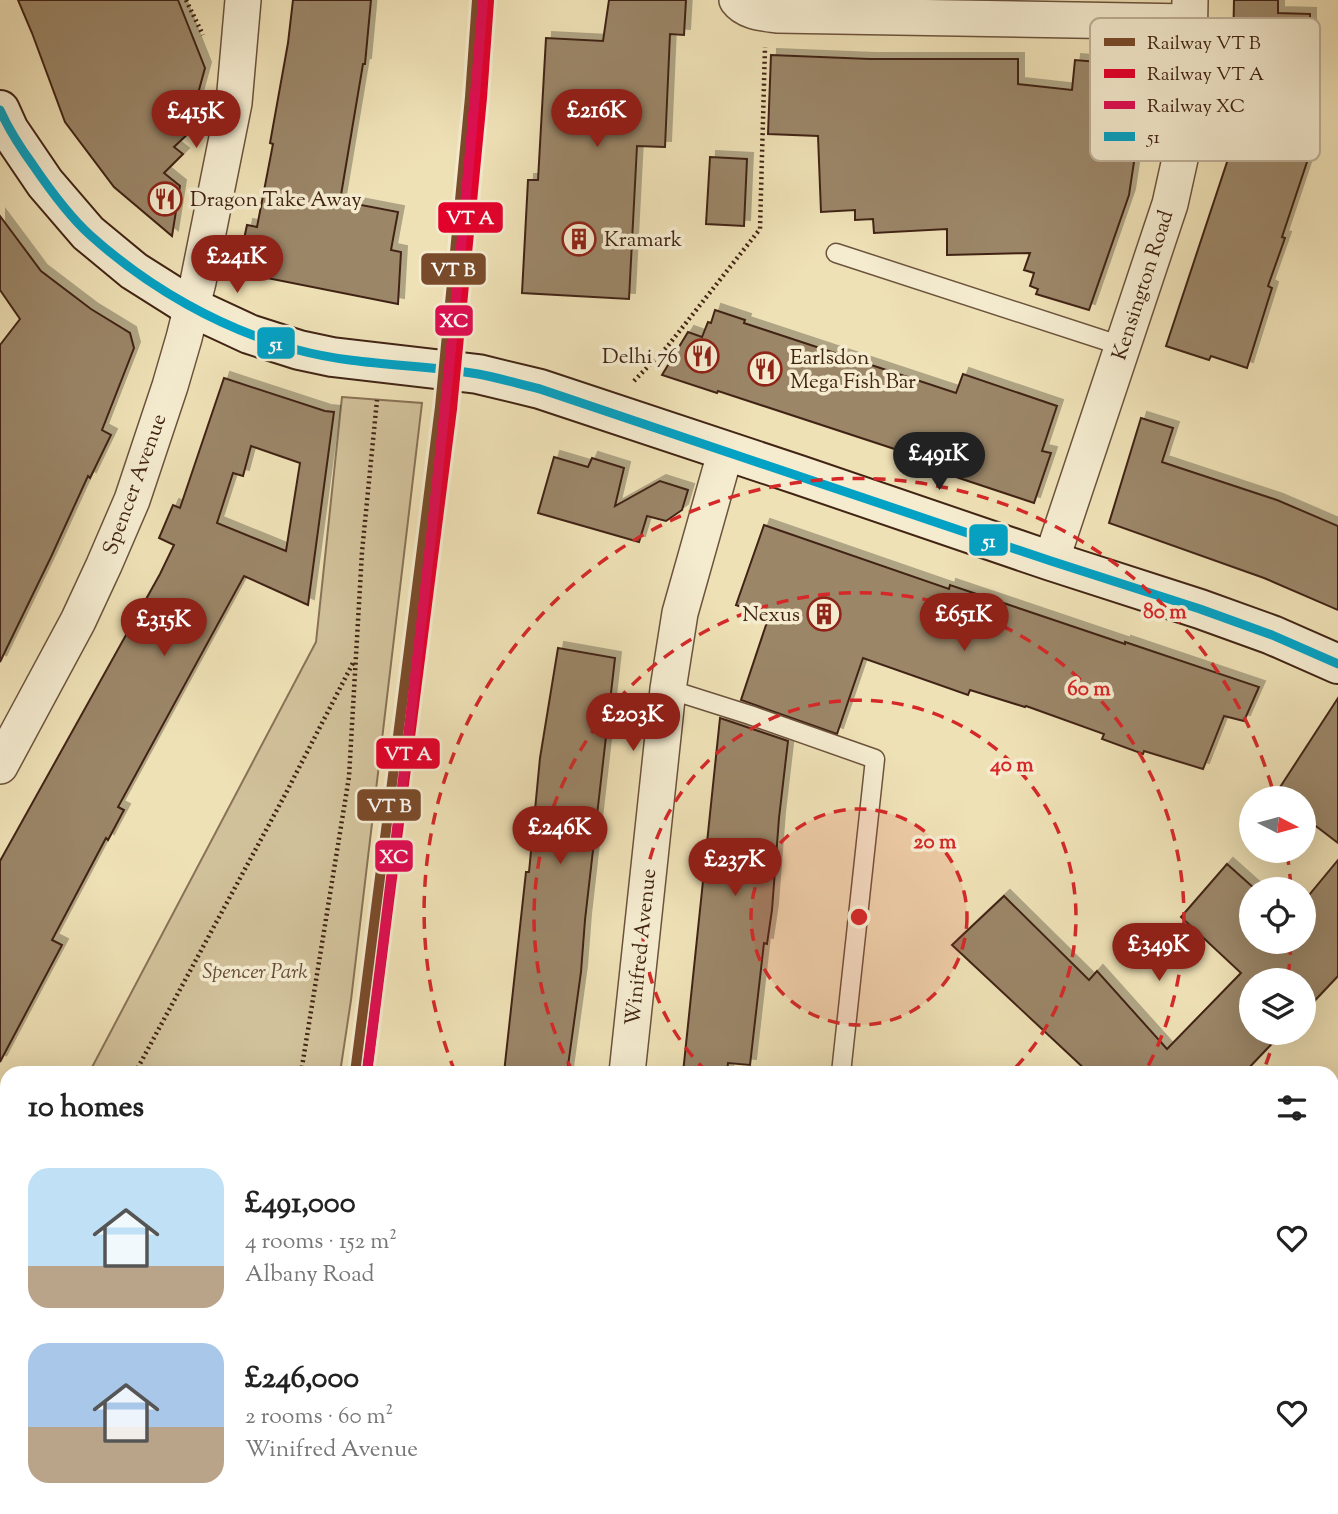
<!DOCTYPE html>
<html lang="en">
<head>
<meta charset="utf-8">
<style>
  :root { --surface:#fff; --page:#f2f2f2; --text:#222; --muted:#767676; --accent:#8f2418 }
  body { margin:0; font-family:"Sorts Mill Goudy",serif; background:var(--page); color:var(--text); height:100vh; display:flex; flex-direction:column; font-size:26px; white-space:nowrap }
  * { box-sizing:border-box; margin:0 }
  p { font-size:23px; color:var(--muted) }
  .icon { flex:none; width:38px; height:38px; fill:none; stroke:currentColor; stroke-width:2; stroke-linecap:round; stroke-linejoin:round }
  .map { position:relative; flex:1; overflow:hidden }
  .sheet { position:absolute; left:0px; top:1066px; width:1339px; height:450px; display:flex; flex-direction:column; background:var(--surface); border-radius:21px 21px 0 0; box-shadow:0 7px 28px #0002 }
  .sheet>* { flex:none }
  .needle { width:46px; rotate:96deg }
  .controls { position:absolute; left:1239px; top:786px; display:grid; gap:14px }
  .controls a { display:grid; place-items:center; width:77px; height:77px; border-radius:50%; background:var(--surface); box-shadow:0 7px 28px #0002; font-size:35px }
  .price { position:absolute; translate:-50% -60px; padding:0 16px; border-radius:24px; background:var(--accent); color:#fff; font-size:23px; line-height:46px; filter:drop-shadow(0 2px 4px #0008) }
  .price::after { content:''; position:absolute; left:50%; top:42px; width:21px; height:16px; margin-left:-10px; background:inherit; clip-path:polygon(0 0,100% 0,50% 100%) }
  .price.current { background:#222; color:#fff }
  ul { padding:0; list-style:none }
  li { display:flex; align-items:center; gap:21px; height:175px; padding:0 28px }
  li span { display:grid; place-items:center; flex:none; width:196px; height:140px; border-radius:21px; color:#555 }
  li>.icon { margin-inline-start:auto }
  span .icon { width:84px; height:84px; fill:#fffc; stroke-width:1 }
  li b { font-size:30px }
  h2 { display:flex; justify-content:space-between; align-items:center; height:84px; padding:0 28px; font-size:30px }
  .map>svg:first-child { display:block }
  .green { fill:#d1c19a; stroke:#897257; stroke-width:2 }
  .building { fill:#9b8668; stroke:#412414; stroke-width:2; fill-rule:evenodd; filter:url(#shadow) }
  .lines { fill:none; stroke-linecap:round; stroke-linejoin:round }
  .lane-casing { stroke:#6c533c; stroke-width:21 }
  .street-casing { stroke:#6c533c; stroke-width:38 }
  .secondary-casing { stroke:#412414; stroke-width:42 }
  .path { stroke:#412414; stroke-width:4.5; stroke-dasharray:2 3.5; stroke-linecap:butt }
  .lane { stroke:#f5ecd0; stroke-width:18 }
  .street { stroke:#f5ecd0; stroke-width:35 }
  .secondary { stroke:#f5ecd0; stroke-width:38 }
  .bus-1-casing { stroke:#f5ecd0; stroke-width:14 }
  .bus-1 { stroke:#03a2c5; stroke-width:9 }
  .rail-1-casing { stroke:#f5ecd0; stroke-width:16 }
  .rail-2-casing { stroke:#f5ecd0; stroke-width:16 }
  .rail-3-casing { stroke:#f5ecd0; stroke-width:16 }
  .rail-1 { stroke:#7a4b2a; stroke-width:10 }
  .rail-2 { stroke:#e4002b; stroke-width:10 }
  .rail-3 { stroke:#df0d52; stroke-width:10 }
  .ring { fill:none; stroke:#d62828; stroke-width:3.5; stroke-dasharray:12 9 }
  .labels { text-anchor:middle; stroke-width:7; stroke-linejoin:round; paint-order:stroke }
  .poi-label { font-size:21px; fill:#412414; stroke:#f5ecd0; text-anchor:start }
  .street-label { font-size:21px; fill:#412414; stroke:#f5ecd0 }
  .park-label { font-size:21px; font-style:italic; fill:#654b36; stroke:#f5ecd0 }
  .key { fill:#f5ecd0; stroke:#bfb098; stroke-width:2 }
  .key-label { font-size:19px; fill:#412414 }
  .centre { fill:#d62828; stroke:#f5ecd0; stroke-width:3.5 }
  .ring-label { font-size:21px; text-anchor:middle; font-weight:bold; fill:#d62828; stroke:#f5ecd0; stroke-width:7; stroke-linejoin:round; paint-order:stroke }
  .line-badge { stroke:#f5ecd0; stroke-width:2.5 }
  .badge-label { font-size:19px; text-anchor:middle; font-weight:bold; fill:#fff }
</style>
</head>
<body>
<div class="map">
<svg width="1338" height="1514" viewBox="0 0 1338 1514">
  <defs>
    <filter id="shadow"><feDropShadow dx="6" dy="-6" stdDeviation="0" flood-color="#0004"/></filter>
  </defs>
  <rect width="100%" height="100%" fill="#efe1b6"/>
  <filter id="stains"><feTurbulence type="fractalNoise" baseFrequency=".00286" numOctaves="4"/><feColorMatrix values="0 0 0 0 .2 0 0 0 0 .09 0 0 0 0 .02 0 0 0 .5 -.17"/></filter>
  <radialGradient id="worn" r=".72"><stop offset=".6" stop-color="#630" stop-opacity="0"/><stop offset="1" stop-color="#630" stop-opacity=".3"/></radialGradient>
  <g class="green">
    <polygon points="342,397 422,403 351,1000 340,1073 89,1073 316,642"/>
    <polygon points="7,1223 7,1508 276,1509 275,1514 0,1514 0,1236"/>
  </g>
  <g class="building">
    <polygon points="18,0 178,0 205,68 196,101 194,128 174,147 183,154 164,173 180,186 172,236 114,187 65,122 32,33"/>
    <polygon points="293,0 371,0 365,64 363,64 340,201 398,212 391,250 401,252 398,304 237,272 247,225 257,227 273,144 270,143 288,43"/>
    <polygon points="609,0 686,0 684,35 670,34 665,147 637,146 629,299 522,293 528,180 538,180 546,38 603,41"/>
    <polygon points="1234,0 1278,0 1278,13 1310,14 1310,111 1312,111 1309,156 1282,237 1285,238 1268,286 1272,288 1247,368 1211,356 1209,360 1166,346 1228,159 1232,102"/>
    <polygon points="771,55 870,59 1018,59 1018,84 1072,90 1075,60 1146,66 1141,116 1129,195 1089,310 1036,294 1038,289 1030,286 1034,273 1024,270 1030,253 947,255 947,229 874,233 873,219 855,220 855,210 821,212 818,136 768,134"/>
    <polygon points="710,157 747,159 744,226 706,224"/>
    <polygon points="0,216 41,271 91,309 130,333 134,348 102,430 111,435 90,478 88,476 51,557 0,662 0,345 20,319 0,290"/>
    <polygon points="715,310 745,320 744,323 956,393 963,374 1057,406 1042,451 1051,453 1034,503 926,467 928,460 718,391 717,393 662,375 688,332 702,337 708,322 711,323"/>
    <path d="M224 378 325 411 334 412 308 605 244 576 118 807 124 810 108 840 106 838 52 940 62 945 0 1062V861L160 574 174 545 159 538 173 505 180 508ZM251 446 300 463 286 551 217 523 233 473 243 476Z"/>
    <polygon points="1141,418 1173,428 1162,462 1277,500 1338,526 1338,610 1264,578 1109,523"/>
    <polygon points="554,457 588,467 592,458 624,468 615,506 660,481 688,490 682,510 666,521 647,516 639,542 538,513"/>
    <polygon points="764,525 949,589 950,585 1125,644 1125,642 1259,687 1244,721 1224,716 1203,769 1144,751 1143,754 1102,739 1104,734 1026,706 1025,707 970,690 968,695 863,658 837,734 741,700 769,616 736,605"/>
    <polygon points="558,648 615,658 585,920 581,972 567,1073 504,1073 526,872 529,872 540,758"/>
    <polygon points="1338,698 1338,843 1304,817 1304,798 1273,798"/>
    <polygon points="720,718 788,741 779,818 772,910 767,944 764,943 750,1065 728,1063 727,1073 683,1073"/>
    <polygon points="1338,860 1338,976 1304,1012 1304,980 1251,980 1251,1032 1283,1032 1244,1073 1089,1073 952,945 1004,896 1089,980 1097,971 1167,1049 1241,973 1181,917 1227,864 1255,889 1251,889 1251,942 1304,942 1304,901"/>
  </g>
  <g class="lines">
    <defs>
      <g id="lane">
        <polyline points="836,253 1122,346"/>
        <polyline points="668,689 750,715 875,759 841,1073"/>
        <polyline points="1332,1463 1338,1457"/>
      </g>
      <g id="street">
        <path d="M737 0C746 12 763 13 777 15L1190 22"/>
        <polyline points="1051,561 1170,204 1182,150 1188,104 1190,0"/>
        <polyline points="0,766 78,621 104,565 132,500 170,386 184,338 198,282 234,103 243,0"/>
        <polyline points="627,1073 668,689 680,613 726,450"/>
        <polyline points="579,1514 579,1508"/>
      </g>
      <polyline id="secondary" points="0,110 9,130 45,183 88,233 134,271 191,307 249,334 299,350 332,357 478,374 540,389 799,475 1051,561 1200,609 1272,635 1338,664"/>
    </defs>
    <use href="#lane" class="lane-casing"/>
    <use href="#street" class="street-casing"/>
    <use href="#secondary" class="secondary-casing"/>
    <g class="path">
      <polyline points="186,0 203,35"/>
      <polyline points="634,381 667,347 760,229 765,47"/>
      <polyline points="135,1073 286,793 354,661"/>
      <polyline points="301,1073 349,777 362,552 377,400"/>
      <polyline points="0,1323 7,1310"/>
      <polyline points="229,1514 230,1508"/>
    </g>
    <use href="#lane" class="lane"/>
    <use href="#street" class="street"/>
    <use href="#secondary" class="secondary"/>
    <defs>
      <path id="bus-1" d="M0 110C9 130 20 147 33 165 48 187 70 217 90 235 149 288 221 329 298 350 357 366 419 364 478 374 499 378 519 384 540 389L1051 561 1200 609 1272 635 1338 664"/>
    </defs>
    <use href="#bus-1" class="bus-1-casing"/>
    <use href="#bus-1" class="bus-1"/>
    <defs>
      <polyline id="rail-1" points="355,1073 440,407 470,97 477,0"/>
      <polyline id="rail-2" points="367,1073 452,409 482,98 489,1"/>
      <path id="rail-3" d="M367 1071C412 715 454 358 483 0"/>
    </defs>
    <use href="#rail-1" class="rail-1-casing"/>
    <use href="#rail-2" class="rail-2-casing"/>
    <use href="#rail-3" class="rail-3-casing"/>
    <use href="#rail-1" class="rail-1"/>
    <use href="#rail-2" class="rail-2"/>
    <use href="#rail-3" class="rail-3"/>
  </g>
  <circle cx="859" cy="917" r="108" fill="#d62828" fill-opacity=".12"/>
  <g class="ring">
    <circle cx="859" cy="917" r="108"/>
    <path d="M707 1072A217 217 0 1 1 1011 1072"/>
    <path d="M573 1072A325 325 0 1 1 1145 1072"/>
    <path d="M1291 943A433 433 0 0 1 1288 977M1276 1033A433 433 0 0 1 1263 1072M455 1072A433 433 0 1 1 1275 798M1287 853A433 433 0 0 1 1291 887"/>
  </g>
  <defs>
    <symbol id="restaurant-ring" viewBox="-11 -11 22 22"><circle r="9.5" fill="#f5ecd0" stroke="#8f2418" stroke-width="1.5"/><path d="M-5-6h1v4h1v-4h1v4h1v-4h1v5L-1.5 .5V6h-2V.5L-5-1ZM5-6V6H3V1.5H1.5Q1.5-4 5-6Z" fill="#8f2418"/></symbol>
    <symbol id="building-ring" viewBox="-11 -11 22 22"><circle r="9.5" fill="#f5ecd0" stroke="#8f2418" stroke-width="1.5"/><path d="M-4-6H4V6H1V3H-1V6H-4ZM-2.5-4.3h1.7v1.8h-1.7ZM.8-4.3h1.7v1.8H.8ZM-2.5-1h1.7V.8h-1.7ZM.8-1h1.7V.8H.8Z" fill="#8f2418"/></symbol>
  </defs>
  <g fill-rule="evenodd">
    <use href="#restaurant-ring" x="146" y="180" width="38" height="38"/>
    <use href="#building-ring" x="560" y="220" width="38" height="38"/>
    <use href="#restaurant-ring" x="683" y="337" width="38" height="38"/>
    <use href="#restaurant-ring" x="746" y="350" width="38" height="38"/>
    <use href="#building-ring" x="805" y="595" width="38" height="38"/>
  </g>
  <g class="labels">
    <g class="poi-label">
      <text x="190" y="206">Dragon Take Away</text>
      <text x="604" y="246">Kramark</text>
      <text x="678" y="363" text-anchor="end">Delhi 76</text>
      <text x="790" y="364">Earlsdon<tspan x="790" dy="24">Mega Fish Bar</tspan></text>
      <text x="800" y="621" text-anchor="end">Nexus</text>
    </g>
    <g class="street-label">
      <text transform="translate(1142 285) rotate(-72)" y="7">Kensington Road</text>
      <text transform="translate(134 484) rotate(-70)" y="7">Spencer Avenue</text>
      <text transform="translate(640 947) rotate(-84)" y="7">Winifred Avenue</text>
    </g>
    <g class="park-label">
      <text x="255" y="978">Spencer Park</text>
    </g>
  </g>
  <rect x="1090" y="18" width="230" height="143" rx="10" class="key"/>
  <rect x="1104" y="38" width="31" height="8" fill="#7a4b2a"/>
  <rect x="1104" y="69" width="31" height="9" fill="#e4002b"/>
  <rect x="1104" y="101" width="31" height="8" fill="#df0d52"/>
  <rect x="1104" y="132" width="31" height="9" fill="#03a2c5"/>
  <g class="key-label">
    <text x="1147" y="49">Railway VT B</text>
    <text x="1147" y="80">Railway VT A</text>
    <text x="1147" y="112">Railway XC</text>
    <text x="1147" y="143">51</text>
  </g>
  <circle cx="859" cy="917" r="10" class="centre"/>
  <g class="ring-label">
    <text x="1165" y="618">80 m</text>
    <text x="1089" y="695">60 m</text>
    <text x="1012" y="771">40 m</text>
    <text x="935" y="848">20 m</text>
  </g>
  <g class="line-badge">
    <rect x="437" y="201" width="67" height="33" rx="7" fill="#e4002b"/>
    <rect x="420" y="252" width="67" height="34" rx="7" fill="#7a4b2a"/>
    <rect x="434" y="304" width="40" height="33" rx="7" fill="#df0d52"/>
    <rect x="256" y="326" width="40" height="34" rx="7" fill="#03a2c5"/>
    <rect x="968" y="523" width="41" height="34" rx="7" fill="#03a2c5"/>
    <rect x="375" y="737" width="66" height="33" rx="7" fill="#e4002b"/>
    <rect x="356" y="788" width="66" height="34" rx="7" fill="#7a4b2a"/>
    <rect x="374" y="839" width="40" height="34" rx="7" fill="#df0d52"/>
  </g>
  <g class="badge-label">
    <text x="470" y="224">VT A</text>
    <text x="453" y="276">VT B</text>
    <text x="454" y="327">XC</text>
    <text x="276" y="350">51</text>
    <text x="989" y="547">51</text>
    <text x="408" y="760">VT A</text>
    <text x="389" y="812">VT B</text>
    <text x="394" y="863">XC</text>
  </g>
  <rect width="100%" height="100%" filter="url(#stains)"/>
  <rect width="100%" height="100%" fill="url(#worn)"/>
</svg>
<div class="controls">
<a><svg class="needle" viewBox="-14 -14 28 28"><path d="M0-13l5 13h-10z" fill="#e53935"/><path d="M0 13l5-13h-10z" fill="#767676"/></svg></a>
<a><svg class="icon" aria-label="locate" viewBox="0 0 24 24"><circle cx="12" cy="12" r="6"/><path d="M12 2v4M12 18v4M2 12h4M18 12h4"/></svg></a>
<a><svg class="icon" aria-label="layers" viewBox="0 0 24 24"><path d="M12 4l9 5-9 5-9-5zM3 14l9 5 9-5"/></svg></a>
</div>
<b class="price" style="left:597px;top:149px">£216K</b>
<b class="price" style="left:196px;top:150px">£415K</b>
<b class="price" style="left:237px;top:295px">£241K</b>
<b class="price current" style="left:939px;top:492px">£491K</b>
<b class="price" style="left:964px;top:653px">£651K</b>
<b class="price" style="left:164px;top:658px">£315K</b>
<b class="price" style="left:633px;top:753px">£203K</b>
<b class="price" style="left:560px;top:866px">£246K</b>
<b class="price" style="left:735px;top:898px">£237K</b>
<b class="price" style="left:1159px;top:983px">£349K</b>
<section class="sheet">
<h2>10 homes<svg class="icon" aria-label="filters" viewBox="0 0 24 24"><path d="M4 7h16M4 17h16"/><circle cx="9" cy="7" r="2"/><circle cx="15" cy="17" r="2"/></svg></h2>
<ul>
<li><span style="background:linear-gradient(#bfe0f5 70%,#b9a48a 0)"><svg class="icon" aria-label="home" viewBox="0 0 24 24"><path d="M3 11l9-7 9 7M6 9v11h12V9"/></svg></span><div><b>£491,000</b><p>4 rooms · 152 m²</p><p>Albany Road</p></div><svg class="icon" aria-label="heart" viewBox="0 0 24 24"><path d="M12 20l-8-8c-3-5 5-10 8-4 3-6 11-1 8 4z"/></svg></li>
<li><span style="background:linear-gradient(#a9c7e8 60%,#b9a48a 0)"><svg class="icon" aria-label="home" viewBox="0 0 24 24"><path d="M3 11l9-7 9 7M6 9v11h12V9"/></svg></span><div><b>£246,000</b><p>2 rooms · 60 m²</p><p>Winifred Avenue</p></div><svg class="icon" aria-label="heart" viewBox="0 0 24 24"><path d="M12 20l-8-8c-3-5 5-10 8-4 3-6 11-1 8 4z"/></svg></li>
</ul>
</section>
</div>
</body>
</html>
